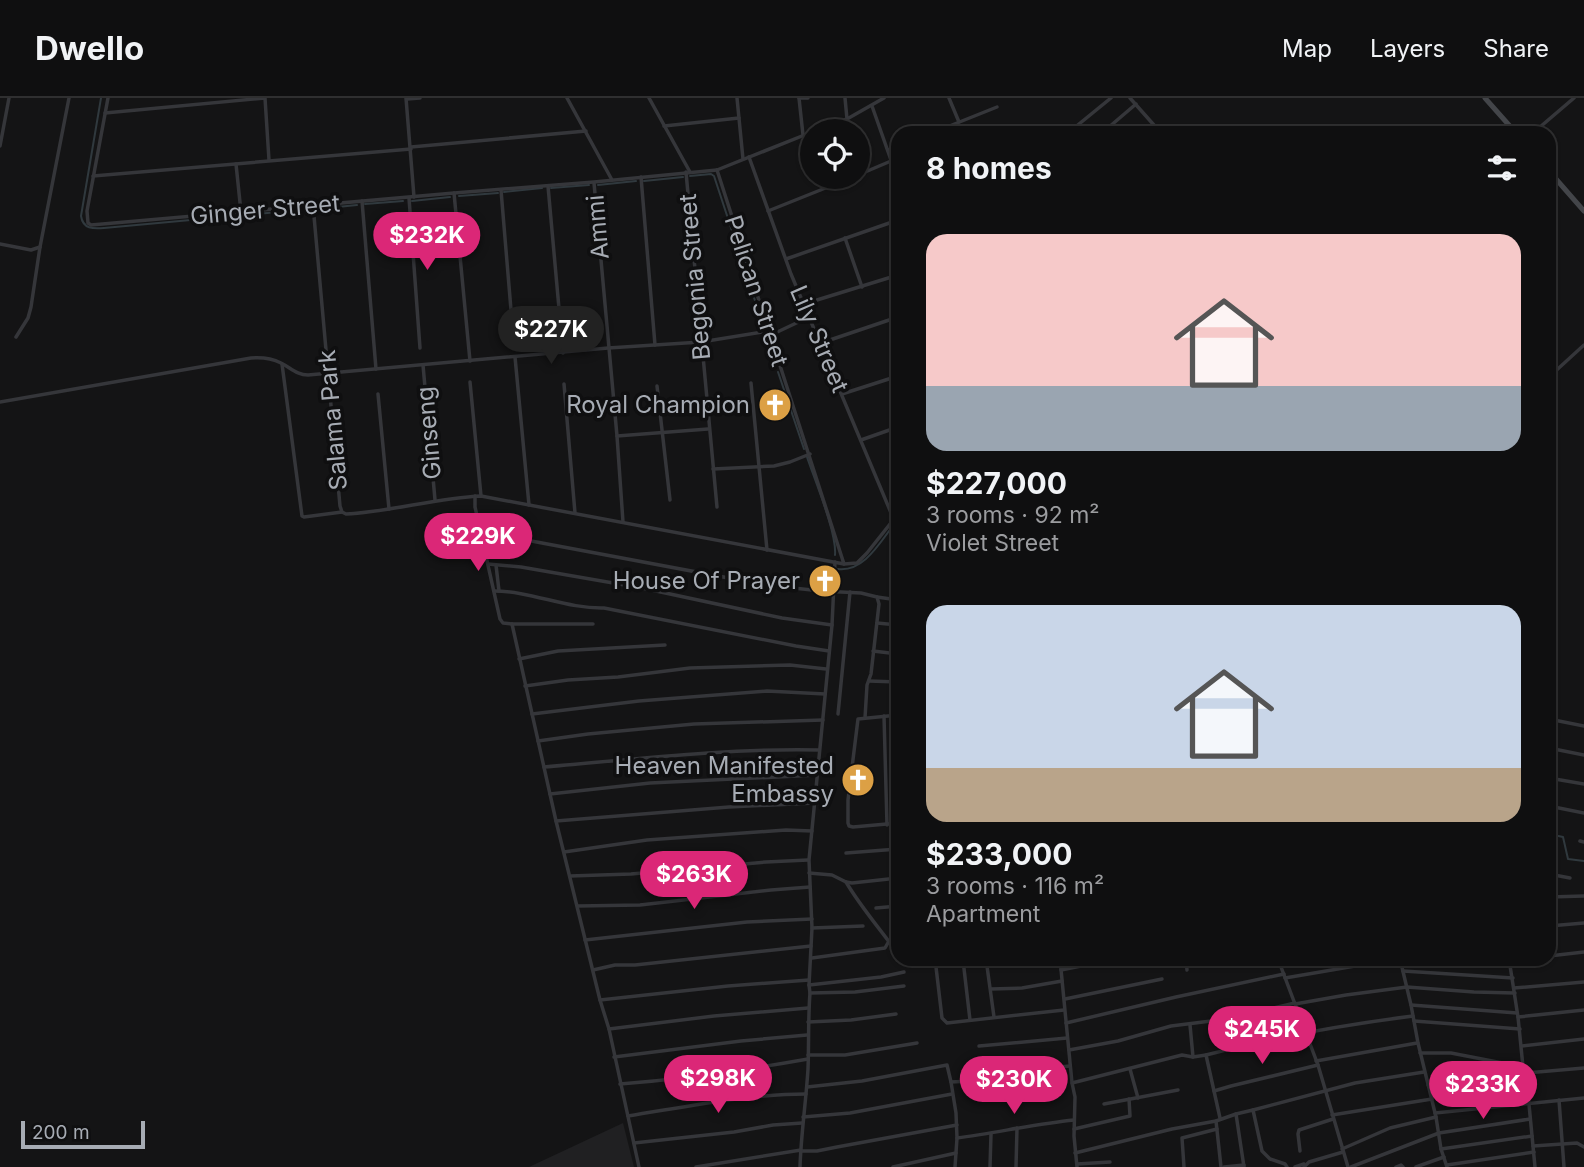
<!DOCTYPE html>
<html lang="en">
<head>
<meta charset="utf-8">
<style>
  :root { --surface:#0f0f10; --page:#1d1d1e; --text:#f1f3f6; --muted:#9b9c9f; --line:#2f2f30; --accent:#db2777 }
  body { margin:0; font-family:Inter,sans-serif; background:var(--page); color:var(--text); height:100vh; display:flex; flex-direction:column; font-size:26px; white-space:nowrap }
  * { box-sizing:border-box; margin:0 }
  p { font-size:23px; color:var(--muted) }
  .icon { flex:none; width:38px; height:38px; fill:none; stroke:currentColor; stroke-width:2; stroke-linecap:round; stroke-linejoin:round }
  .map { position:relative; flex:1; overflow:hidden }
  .panel { position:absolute; left:891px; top:28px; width:665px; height:840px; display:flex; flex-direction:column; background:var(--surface); border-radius:21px; box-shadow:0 2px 5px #0004,0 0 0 2px var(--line) }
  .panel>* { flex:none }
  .tools { position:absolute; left:800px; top:21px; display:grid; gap:14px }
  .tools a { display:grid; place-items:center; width:70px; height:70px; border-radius:50%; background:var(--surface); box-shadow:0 2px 5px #0004,0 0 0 2px var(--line); font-size:35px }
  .scale { position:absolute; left:21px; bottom:18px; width:124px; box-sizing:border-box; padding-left:7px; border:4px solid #a7acb4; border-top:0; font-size:19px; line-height:24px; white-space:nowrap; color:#a7acb4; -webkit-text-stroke:5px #0f0f10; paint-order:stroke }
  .price { position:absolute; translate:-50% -60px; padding:0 16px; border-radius:24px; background:var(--accent); color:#fff; font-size:23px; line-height:46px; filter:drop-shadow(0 2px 4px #0008) }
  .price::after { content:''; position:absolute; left:50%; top:42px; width:21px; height:16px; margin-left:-10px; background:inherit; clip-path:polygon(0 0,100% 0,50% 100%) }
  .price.active { background:#222; color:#fff }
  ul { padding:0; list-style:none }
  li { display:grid; align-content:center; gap:14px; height:371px; padding:0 35px }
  li span { display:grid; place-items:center; height:217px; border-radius:21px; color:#555 }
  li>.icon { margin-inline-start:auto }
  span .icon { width:126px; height:126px; fill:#fffc; stroke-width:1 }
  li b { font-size:30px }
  h2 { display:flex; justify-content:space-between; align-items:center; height:84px; padding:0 35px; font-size:30px }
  header { display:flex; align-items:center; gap:42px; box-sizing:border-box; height:98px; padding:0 35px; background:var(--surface); border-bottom:2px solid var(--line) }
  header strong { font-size:33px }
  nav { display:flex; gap:38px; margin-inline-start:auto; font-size:24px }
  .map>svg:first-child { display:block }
  .built { fill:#202022 }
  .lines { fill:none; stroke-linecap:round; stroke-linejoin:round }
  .stream { stroke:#30393e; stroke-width:2 }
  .minor { stroke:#35363a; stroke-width:3.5 }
  .secondary { stroke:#434549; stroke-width:5 }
  .labels { text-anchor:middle; stroke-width:7; stroke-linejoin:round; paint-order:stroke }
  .street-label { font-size:24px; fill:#a7acb4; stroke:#0f0f10 }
  .poi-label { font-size:24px; fill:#a7acb4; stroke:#0f0f10; text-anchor:end }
</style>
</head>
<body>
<header>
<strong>Dwello</strong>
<nav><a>Map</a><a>Layers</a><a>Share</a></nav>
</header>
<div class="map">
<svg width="1584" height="1069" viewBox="0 0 1584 1069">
  <rect width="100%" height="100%" fill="#141415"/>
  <polygon class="built" points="623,1025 634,1069 529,1069"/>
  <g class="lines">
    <g class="stream">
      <path d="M101 0 81 118C83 131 93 131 104 130L310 111"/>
      <polyline points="690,78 711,76 714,78 764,230"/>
      <polyline points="644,83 683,79"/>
      <polyline points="598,87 636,83"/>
      <polyline points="551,90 589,87"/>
      <polyline points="504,94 542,90"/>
      <polyline points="459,98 498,95"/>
      <polyline points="412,103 450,99"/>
      <polyline points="365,106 403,103"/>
      <polyline points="318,111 357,107"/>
      <polyline points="778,274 804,351"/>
      <path d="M807 359C815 383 837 435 835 457"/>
      <polyline points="897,423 898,423"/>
      <path d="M838 471C863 474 879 446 892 429"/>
      <polyline points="1549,736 1563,739 1568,761 1584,763"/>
    </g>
    <g class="minor">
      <polyline points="108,0 87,113 88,125 91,127 454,95 594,84 717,72 812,34"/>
      <polyline points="406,0 414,99"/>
      <polyline points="567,0 612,82"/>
      <polyline points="649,0 690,74"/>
      <polyline points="737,0 743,61"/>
      <polyline points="799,0 803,37 812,57"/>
      <polyline points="799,0 808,0"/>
      <polyline points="845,0 847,21"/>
      <polyline points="949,0 959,24"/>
      <polyline points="1130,0 1161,35"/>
      <polyline points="407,1 420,0"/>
      <polyline points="872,8 898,82"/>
      <polyline points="105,15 265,0 269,62"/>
      <polyline points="664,28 739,20"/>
      <polyline points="814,33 847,21 884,0"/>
      <polyline points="932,35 997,9"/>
      <polyline points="1068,35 1111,0"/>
      <polyline points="1102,35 1136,6"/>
      <polyline points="1533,35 1574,0"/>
      <polyline points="0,48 9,0"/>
      <polyline points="411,49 586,33"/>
      <polyline points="888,52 898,48"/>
      <polyline points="749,59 791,176 894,422"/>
      <polyline points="236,66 241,114"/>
      <polyline points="686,74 717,409"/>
      <polyline points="858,77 891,63"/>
      <polyline points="93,78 411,51"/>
      <polyline points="641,79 655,247"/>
      <polyline points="822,79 826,89"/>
      <polyline points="594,85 617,338 623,424"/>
      <polyline points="548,88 563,255"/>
      <polyline points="501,92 513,236"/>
      <polyline points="454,95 470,263"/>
      <polyline points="409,100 420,250"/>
      <polyline points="362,103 376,271"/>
      <path d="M313 107 340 408 342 414 346 416C391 414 435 400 481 398L844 466 717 72"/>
      <polyline points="768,113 853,79"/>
      <polyline points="845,140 862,189"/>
      <polyline points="0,146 31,152 40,149"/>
      <polyline points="786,161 898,122"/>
      <polyline points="804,206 898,177"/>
      <polyline points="771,237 809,219"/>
      <polyline points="16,239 28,220 31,209 40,149 69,0"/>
      <polyline points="821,245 898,219"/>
      <polyline points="515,259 529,407"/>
      <polyline points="282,266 302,418 304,419 342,414"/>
      <polyline points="423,267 435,402"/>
      <polyline points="1549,279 1584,247"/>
      <polyline points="470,284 481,398"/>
      <polyline points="751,285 767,452"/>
      <polyline points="564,286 575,415"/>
      <polyline points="657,288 670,402"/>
      <polyline points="378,296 389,411"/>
      <polyline points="842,296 898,278"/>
      <path d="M0 304 251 260C262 259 271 260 281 265 291 270 297 277 308 277L608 250 701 244 769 233"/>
      <polyline points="617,338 708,331"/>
      <polyline points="861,342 898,329"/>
      <polyline points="713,371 774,368 790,364 810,356"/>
      <polyline points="475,398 475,409 500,521 503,525 512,526 593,526"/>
      <polyline points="482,441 526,442 766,487 821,493 861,495 877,499 879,506 871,576 867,587 865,620"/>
      <polyline points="488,466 521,469 642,490 782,520 832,527"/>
      <polyline points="844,466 857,465 867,455 898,416"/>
      <polyline points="496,467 499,493"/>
      <path d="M494 493C531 493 567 511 604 510L796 548 829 553"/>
      <polyline points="877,499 898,502"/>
      <polyline points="877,525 898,527"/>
      <polyline points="512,526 556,723 600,902 609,931 639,1069"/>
      <polyline points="873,553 898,556"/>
      <polyline points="519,561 558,553 665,547"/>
      <polyline points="869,583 898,584"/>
      <polyline points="525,588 568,582 618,579 690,570 790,567 826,571"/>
      <polyline points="532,616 639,603 767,593 825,596"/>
      <polyline points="838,616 850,494"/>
      <polyline points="898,617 858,621 848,702 848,725 849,728 853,729 898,725"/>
      <polyline points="884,618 887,727"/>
      <polyline points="1549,621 1584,628"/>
      <polyline points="538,643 588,636 694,626 823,622"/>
      <polyline points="1549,650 1584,657"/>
      <path d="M544 669C636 661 727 650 819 652"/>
      <polyline points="1549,680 1584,686"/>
      <polyline points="550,696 650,685 817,677"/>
      <polyline points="1549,708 1584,715"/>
      <polyline points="556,723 729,709 815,705"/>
      <polyline points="1549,732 1556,710"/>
      <polyline points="1580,743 1584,744"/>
      <polyline points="564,754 647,742 786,732 812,733"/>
      <polyline points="846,755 898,751"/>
      <polyline points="809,775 832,777 846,784 852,785 898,780"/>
      <polyline points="1549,776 1570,780"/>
      <polyline points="570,778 631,776 766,764 808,762"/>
      <path d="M846 784C859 806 875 825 890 845L898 843"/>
      <polyline points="1549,799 1584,798"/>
      <polyline points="578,808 640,807 771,792 810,789"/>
      <polyline points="876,810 898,808"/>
      <polyline points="1549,828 1584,825"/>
      <polyline points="812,830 863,828"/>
      <polyline points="585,842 747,824 812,821"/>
      <polyline points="1549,858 1584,854"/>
      <polyline points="812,860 885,850 889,843"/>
      <polyline points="971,861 940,865 936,869 942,920 947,925 1064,912"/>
      <polyline points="980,861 1015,861"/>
      <polyline points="986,861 994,919"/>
      <polyline points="1060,861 1072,985 1075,999 1074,1038 1077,1069"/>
      <polyline points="1186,861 1187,872"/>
      <polyline points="1278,861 1318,967 1348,1069"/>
      <polyline points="1400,861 1411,907 1418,945 1436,1019 1441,1051 1447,1069"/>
      <polyline points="1499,861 1519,861"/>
      <polyline points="1509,861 1518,919 1523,969 1526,975 1535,1069"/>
      <polyline points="963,862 970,922"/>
      <polyline points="593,872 615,867 635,867 811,848"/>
      <polyline points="1061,872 1116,861"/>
      <polyline points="1403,873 1513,880"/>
      <polyline points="1285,880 1396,861"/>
      <polyline points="809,887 881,879 904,874"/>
      <polyline points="1514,890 1584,884"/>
      <polyline points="991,891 1022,890 1062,883"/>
      <polyline points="810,895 855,894 904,888"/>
      <polyline points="1065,901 1162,881"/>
      <polyline points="600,902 728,888 809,882"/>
      <polyline points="1295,906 1346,897 1407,889 1474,894 1515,895"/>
      <polyline points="1411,907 1517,915"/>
      <polyline points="1518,919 1584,912"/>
      <polyline points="1414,923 1520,931"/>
      <polyline points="808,924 851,922 896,916"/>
      <polyline points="1066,925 1176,899 1284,876"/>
      <polyline points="1190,927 1193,959"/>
      <polyline points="609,931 714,918 808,910"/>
      <polyline points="979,948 1067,940"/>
      <polyline points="1522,948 1584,941"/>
      <polyline points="1069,952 1118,943 1171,928 1227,921 1295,905"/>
      <polyline points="1420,955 1451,955 1523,969"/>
      <polyline points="808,957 845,957 917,945"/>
      <polyline points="614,959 741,943 807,937"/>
      <polyline points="1316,963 1417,945"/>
      <polyline points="1130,971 1138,1000"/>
      <polyline points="1526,975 1584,970"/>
      <polyline points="951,984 971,983 1015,973 1070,968"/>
      <polyline points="1072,985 1182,957 1193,959 1206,957"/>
      <path d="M620 986C683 981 746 972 808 961"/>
      <polyline points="1428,987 1465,988 1527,988"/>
      <polyline points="807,989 862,983 947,967 951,984 956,1015 957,1040 955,1069"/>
      <polyline points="1214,993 1231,988 1318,967"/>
      <polyline points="1559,1002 1564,1069"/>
      <polyline points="1104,1006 1178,992"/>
      <polyline points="1253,1012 1355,985 1424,974"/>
      <polyline points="1435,1015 1584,1000"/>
      <polyline points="1236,1016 1253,1012 1262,1053 1270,1061 1285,1066 1287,1069"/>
      <polyline points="1332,1017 1432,1001"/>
      <path d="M628 1018C685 1009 748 996 806 996"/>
      <polyline points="803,1019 850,1015 952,996"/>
      <path d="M1220 1020 1206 957C1274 939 1343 927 1413 918"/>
      <polyline points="1216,1023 1221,1069"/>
      <polyline points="1074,1031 1130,1018 1129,1001"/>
      <path d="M957 1040C996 1035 1034 1026 1074 1022"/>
      <polyline points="634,1045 734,1034 773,1027 802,1025"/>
      <polyline points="1533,1048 1577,1045 1584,1049"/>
      <polyline points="1342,1051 1390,1030 1436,1019"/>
      <polyline points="1441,1051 1532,1038"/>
      <polyline points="800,1053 817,1053 837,1049 957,1027"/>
      <polyline points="1300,1053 1298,1036 1299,1032 1333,1021"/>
      <polyline points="1075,1055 1172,1031 1216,1023 1236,1016 1244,1069"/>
      <polyline points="1077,1066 1110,1064"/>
      <polyline points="1447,1067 1534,1054"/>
      <polyline points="696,1069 801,1052"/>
      <path d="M800 1069C801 1036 806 1004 808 971 809 946 808 920 810 895L809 887 812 830 809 762 832 527 835 464"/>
      <polyline points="893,1069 956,1055"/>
      <polyline points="990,1069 991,1036"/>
      <polyline points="1016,1069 1017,1030"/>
      <polyline points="1184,1069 1182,1040 1217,1031"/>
      <polyline points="1224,1069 1244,1067"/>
      <polyline points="1295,1069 1304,1066"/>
      <polyline points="1304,1069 1309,1064 1343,1054"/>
      <polyline points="1351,1069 1439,1035 1530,1021"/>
      <polyline points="1396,1069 1401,1067 1403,1069"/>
      <polyline points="1416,1069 1444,1059"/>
    </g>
    <g class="secondary">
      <polyline points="1485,0 1516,35"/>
      <polyline points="1549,73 1584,113"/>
    </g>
  </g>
  <defs>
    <symbol id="church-disc" viewBox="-11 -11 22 22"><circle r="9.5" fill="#dca045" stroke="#0f0f10"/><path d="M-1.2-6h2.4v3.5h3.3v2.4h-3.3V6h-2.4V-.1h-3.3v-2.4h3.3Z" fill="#fff"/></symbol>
  </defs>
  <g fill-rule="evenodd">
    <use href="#church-disc" x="756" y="288" width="38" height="38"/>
    <use href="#church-disc" x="806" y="464" width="38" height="38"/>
    <use href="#church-disc" x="839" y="663" width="38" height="38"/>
  </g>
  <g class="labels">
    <g class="street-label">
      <text transform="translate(265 112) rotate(-5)" y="8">Ginger Street</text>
      <text transform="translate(598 129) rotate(-95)" y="8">Ammi</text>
      <text transform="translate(695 179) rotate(-95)" y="8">Begonia Street</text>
      <text transform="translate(756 193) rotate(72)" y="8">Pelican Street</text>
      <text transform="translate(819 241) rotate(67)" y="8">Lily Street</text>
      <text transform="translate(333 322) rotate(-95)" y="8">Salama Park</text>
      <text transform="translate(429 335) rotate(-95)" y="8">Ginseng</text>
    </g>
    <g class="poi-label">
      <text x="750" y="315">Royal Champion</text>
      <text x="800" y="491">House Of Prayer</text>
      <text x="834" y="676">Heaven Manifested<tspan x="834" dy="28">Embassy</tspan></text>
    </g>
  </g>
</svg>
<div class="tools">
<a><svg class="icon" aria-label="locate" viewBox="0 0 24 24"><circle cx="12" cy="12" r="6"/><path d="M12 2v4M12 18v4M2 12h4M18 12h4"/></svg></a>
</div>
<div class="scale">200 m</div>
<b class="price" style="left:427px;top:174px">$232K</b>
<b class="price active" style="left:551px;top:268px">$227K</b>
<b class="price" style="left:478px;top:475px">$229K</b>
<b class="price" style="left:694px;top:813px">$263K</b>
<b class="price" style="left:1262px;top:968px">$245K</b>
<b class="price" style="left:718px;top:1017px">$298K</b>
<b class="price" style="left:1014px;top:1018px">$230K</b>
<b class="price" style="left:1483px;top:1023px">$233K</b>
<section class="panel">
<h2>8 homes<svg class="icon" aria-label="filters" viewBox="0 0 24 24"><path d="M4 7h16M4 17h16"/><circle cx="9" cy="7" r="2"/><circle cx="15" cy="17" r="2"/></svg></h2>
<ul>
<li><span style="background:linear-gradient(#f6c9c9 70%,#9aa5b1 0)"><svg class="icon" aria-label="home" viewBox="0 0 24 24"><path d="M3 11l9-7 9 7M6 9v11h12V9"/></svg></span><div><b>$227,000</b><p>3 rooms · 92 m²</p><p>Violet Street</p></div></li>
<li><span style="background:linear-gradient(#c9d6e8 75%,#b9a48a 0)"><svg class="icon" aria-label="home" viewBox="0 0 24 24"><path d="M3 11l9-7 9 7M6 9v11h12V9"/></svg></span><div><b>$233,000</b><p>3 rooms · 116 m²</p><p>Apartment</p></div></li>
</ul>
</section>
</div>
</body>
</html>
